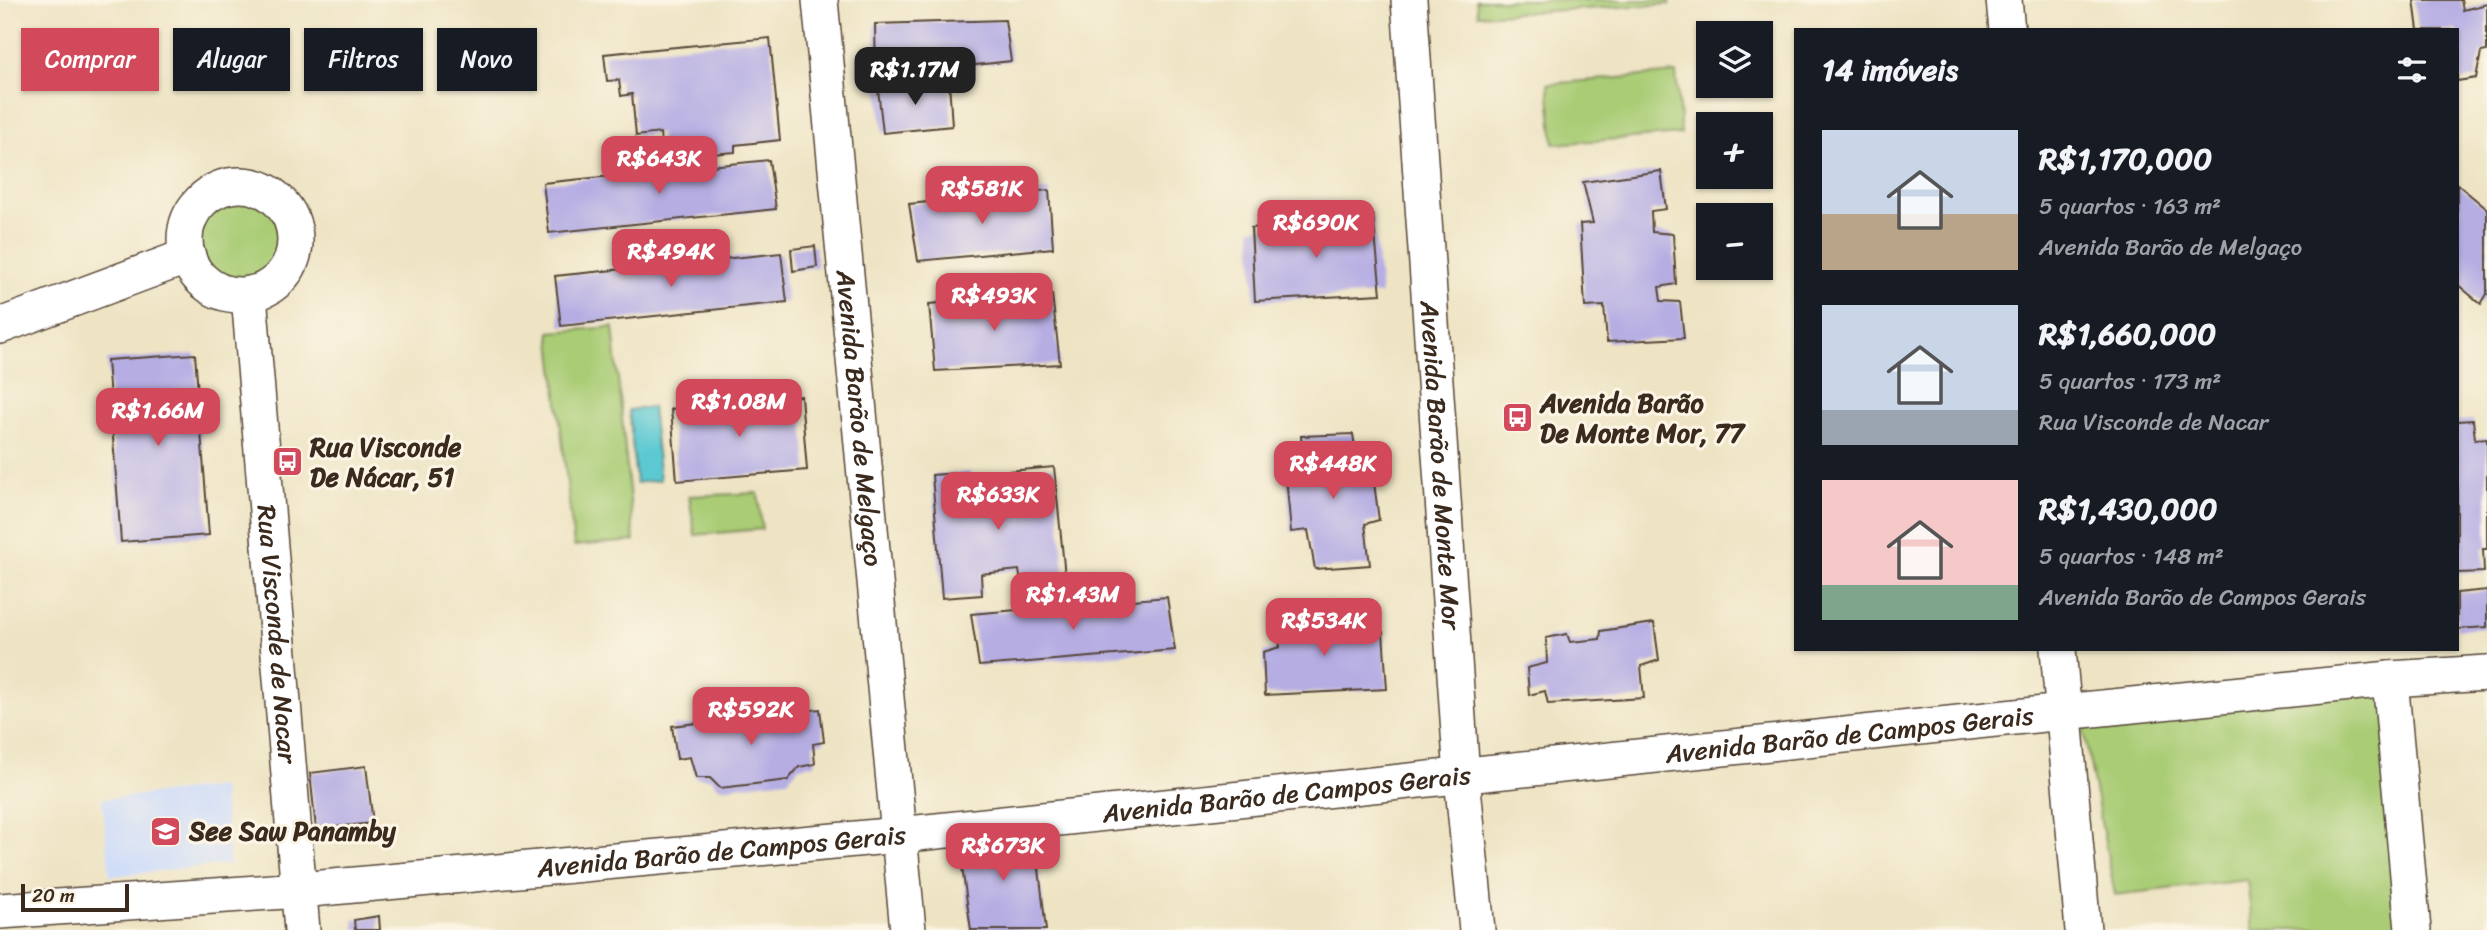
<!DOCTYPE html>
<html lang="pt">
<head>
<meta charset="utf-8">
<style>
  :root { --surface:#171b24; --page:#242831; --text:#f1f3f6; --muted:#9ea1a6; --accent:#d1495b }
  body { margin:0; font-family:Sriracha,sans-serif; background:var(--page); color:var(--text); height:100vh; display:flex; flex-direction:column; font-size:26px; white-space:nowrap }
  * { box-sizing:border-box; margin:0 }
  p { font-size:23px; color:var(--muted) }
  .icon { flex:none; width:38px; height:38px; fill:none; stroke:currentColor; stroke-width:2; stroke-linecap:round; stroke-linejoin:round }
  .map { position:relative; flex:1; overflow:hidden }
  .details { position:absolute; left:1794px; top:28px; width:665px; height:623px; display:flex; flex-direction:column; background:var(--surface); border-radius:0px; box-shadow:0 2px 5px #0004 }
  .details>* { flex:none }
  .banner { position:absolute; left:21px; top:28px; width:665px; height:63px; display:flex; gap:14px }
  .fabs { position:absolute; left:1696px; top:21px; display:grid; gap:14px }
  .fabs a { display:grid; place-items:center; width:77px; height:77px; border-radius:0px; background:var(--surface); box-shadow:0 2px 5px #0004; font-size:35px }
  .scale { position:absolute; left:21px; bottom:18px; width:108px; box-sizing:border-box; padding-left:7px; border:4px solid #3b2a1e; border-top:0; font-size:19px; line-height:24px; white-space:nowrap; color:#3b2a1e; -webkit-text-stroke:5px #fcf5e5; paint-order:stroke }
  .price { position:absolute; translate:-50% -60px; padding:0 16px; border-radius:14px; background:var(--accent); color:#fff; font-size:23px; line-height:46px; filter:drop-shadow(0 2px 4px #0008) }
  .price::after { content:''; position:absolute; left:50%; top:42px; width:21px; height:16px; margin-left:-10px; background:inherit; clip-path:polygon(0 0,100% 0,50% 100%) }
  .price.on { background:#222; color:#fff }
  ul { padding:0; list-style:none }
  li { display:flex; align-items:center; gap:21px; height:175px; padding:0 28px }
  li span { display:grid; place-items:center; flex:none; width:196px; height:140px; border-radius:0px; color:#555 }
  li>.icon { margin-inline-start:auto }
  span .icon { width:84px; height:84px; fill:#fffc; stroke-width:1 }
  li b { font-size:30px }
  h2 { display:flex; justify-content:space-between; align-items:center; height:84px; padding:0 28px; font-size:30px }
  .pill { padding:0 24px; border-radius:0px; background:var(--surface); box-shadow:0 2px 5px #0004; font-size:24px; line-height:63px }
  .pill.on { background:var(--accent); color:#fff }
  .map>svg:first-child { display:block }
  .built { fill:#ccdbfa }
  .green { fill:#a9cc75; stroke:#727b4a; stroke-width:2 }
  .water { fill:#5cc9d2; stroke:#4c7a78; stroke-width:2 }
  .building { fill:#b6aee3 }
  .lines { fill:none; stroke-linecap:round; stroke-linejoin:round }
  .minor-casing { stroke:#564637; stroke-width:38 }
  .minor { stroke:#fff; stroke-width:35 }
  .labels { text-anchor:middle; stroke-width:6; stroke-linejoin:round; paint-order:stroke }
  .poi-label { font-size:26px; font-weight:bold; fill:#3b2a1e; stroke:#fcf5e5; text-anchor:start }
  .street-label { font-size:26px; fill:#3b2a1e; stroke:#fcf5e5 }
</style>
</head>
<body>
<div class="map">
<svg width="2487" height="930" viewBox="0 0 2487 930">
  <rect width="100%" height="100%" fill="#fcf5e5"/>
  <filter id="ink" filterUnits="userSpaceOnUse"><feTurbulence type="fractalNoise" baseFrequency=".0143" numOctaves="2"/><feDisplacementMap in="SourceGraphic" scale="14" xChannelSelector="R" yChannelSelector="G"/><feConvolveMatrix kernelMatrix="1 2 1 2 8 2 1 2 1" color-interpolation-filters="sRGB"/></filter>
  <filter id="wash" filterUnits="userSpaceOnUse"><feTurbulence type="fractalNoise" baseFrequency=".00686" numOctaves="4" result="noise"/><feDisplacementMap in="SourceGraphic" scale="28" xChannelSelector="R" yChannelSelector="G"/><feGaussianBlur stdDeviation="1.57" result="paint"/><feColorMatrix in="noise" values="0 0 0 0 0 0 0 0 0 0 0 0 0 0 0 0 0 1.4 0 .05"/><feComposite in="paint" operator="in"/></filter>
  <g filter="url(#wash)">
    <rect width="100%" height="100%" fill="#eee4c4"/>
    <polygon class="built" points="222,787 230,864 110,876 102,799"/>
    <g class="green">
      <polygon points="1476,0 1670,0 1670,4 1478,15"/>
      <polygon points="1676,73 1681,134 1554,144 1548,84"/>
      <circle cx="239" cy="239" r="49"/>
      <polygon points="613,327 634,541 574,546 550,332"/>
      <polygon points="758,493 762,529 695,535 689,496"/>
      <polygon points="2390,679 2413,930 2253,930 2247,880 2115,895 2080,711"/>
    </g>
    <polygon class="water" points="652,407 660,480 636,483 629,410"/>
    <g id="blocks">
      <g class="building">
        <polygon points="2414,0 2461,0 2463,10 2487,4 2487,51 2481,52 2476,78 2457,81 2457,30 2418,30"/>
        <polygon points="1005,20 1011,61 876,76 875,24"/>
        <polygon points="770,38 780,140 735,145 735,152 663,158 660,133 636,136 632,94 621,96 619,80 607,81 604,54"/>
        <polygon points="949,82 952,126 883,133 878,89"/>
        <polygon points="769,160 776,209 549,233 543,183"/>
        <polygon points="1661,171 1666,209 1651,211 1652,232 1673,234 1676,284 1659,287 1661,301 1680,302 1684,338 1607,342 1604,306 1585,307 1580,224 1593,223 1583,182"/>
        <polygon points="2457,184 2487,209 2487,294 2481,304 2457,284"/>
        <polygon points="1049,190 1053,248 918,261 909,204"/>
        <polygon points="1373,215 1381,294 1255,301 1251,228"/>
        <polygon points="815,246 817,267 793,271 791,249"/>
        <polygon points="781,253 787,302 561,326 555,276"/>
        <polygon points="1052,294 1060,364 935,371 929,304"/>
        <polygon points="195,354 209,535 121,542 107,360"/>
        <polygon points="801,396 807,470 677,481 671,409"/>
        <polygon points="2473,420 2475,439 2487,438 2487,549 2483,549 2484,572 2457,573 2457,421"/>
        <polygon points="1353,434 1358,468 1372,468 1379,520 1365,524 1370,565 1315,569 1308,530 1291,532 1286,476 1304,474 1301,436"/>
        <polygon points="1054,467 1066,586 1022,590 1019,570 981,574 982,595 942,598 932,475 970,472 976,495 1009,493 1009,471"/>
        <polygon points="2487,590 2487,627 2457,629 2457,593"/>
        <polygon points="1167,597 1175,650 979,666 971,614"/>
        <polygon points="1345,612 1348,632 1383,632 1387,689 1265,695 1263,652 1280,647 1277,621"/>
        <polygon points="1654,623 1659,660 1641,666 1644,698 1548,704 1545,691 1529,695 1527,668 1547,663 1546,638 1567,634 1570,642 1600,639 1601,631"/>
        <polygon points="820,709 824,742 813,744 815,764 799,767 788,780 720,788 710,778 696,778 690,757 677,759 672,726"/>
        <polygon points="366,766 373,823 316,829 310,773"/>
        <polygon points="1035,834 1046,930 971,930 958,839"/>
        <polygon points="379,916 380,930 355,930 354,920"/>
      </g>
    </g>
  </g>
  <g filter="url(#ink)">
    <use href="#blocks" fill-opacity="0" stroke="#564637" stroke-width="2"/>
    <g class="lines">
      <defs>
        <g id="minor">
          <path id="s1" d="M820 0 908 930"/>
          <path id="s2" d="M1409 0 1462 777 1477 930"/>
          <polyline points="2004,0 2007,30"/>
          <circle cx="240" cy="240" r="55"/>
          <path id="s3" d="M249 295 302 930"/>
          <polyline points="0,326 188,256"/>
          <polyline points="2058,649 2083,930"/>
          <polyline points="2390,679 2413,930"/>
          <path id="s4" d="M0 911 300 890 899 835 2063 712 2390 679 2487 673"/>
        </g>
      </defs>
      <use href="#minor" class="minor-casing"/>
      <use href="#minor" class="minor"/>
    </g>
  </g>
  <defs>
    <symbol id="bus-square" viewBox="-11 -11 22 22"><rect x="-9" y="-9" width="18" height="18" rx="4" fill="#d1495b" stroke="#fcf5e5"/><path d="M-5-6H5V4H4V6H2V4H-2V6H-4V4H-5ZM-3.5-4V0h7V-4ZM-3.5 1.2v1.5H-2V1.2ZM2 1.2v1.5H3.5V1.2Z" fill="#fff"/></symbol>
    <symbol id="school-square" viewBox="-11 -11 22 22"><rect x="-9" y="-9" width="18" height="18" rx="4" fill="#d1495b" stroke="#fcf5e5"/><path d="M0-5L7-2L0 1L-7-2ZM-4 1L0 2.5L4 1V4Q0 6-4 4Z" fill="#fff"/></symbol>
  </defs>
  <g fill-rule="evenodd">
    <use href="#bus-square" x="1500" y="400" width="35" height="35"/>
    <use href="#bus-square" x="270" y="444" width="35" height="35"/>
    <use href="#school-square" x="148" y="814" width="35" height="35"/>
  </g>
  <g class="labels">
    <g class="poi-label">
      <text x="1540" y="412">Avenida Barão<tspan x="1540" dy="30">De Monte Mor, 77</tspan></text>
      <text x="310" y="456">Rua Visconde<tspan x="310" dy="30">De Nácar, 51</tspan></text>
      <text x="189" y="840">See Saw Panamby</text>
    </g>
    <g class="street-label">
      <text dy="9" stroke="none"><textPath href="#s1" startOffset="420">Avenida Barão de Melgaço</textPath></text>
      <text dy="9" stroke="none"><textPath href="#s2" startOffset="466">Avenida Barão de Monte Mor</textPath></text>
      <text dy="9" stroke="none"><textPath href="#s3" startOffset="340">Rua Visconde de Nacar</textPath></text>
      <text dy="9" stroke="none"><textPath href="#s4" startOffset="1858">Avenida Barão de Campos Gerais</textPath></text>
      <text dy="9" stroke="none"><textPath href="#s4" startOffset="1292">Avenida Barão de Campos Gerais</textPath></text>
      <text dy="9" stroke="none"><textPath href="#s4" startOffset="724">Avenida Barão de Campos Gerais</textPath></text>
    </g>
  </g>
</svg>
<div class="fabs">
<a><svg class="icon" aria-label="layers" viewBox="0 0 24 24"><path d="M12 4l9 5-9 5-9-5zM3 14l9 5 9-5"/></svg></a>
<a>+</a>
<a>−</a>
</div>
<div class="scale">20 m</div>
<b class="price on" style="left:915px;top:107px">R$1.17M</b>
<b class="price" style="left:659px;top:196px">R$643K</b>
<b class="price" style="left:982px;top:226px">R$581K</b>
<b class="price" style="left:1316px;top:260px">R$690K</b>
<b class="price" style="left:671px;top:289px">R$494K</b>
<b class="price" style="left:994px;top:333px">R$493K</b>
<b class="price" style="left:739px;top:439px">R$1.08M</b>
<b class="price" style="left:158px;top:448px">R$1.66M</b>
<b class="price" style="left:1333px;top:501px">R$448K</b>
<b class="price" style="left:998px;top:532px">R$633K</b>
<b class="price" style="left:1073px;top:632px">R$1.43M</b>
<b class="price" style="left:1324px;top:658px">R$534K</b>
<b class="price" style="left:751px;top:747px">R$592K</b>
<b class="price" style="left:1003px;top:883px">R$673K</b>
<div class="banner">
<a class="pill on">Comprar</a>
<a class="pill">Alugar</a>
<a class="pill">Filtros</a>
<a class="pill">Novo</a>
</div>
<section class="details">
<h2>14 imóveis<svg class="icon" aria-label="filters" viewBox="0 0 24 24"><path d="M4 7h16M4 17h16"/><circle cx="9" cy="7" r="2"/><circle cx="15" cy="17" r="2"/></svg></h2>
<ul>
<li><span style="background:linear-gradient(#c9d6e8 60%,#b9a48a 0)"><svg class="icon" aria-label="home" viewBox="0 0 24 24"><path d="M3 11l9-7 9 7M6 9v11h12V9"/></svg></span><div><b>R$1,170,000</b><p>5 quartos · 163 m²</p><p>Avenida Barão de Melgaço</p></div></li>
<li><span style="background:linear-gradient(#c9d6e8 75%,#9aa5b1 0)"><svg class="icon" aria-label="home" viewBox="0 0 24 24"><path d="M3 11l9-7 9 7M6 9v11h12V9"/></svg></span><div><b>R$1,660,000</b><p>5 quartos · 173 m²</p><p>Rua Visconde de Nacar</p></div></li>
<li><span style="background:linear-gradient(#f6c9c9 75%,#7fa58c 0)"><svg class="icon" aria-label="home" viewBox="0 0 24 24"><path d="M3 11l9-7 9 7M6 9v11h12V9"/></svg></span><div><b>R$1,430,000</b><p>5 quartos · 148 m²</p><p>Avenida Barão de Campos Gerais</p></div></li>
</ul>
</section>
</div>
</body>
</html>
